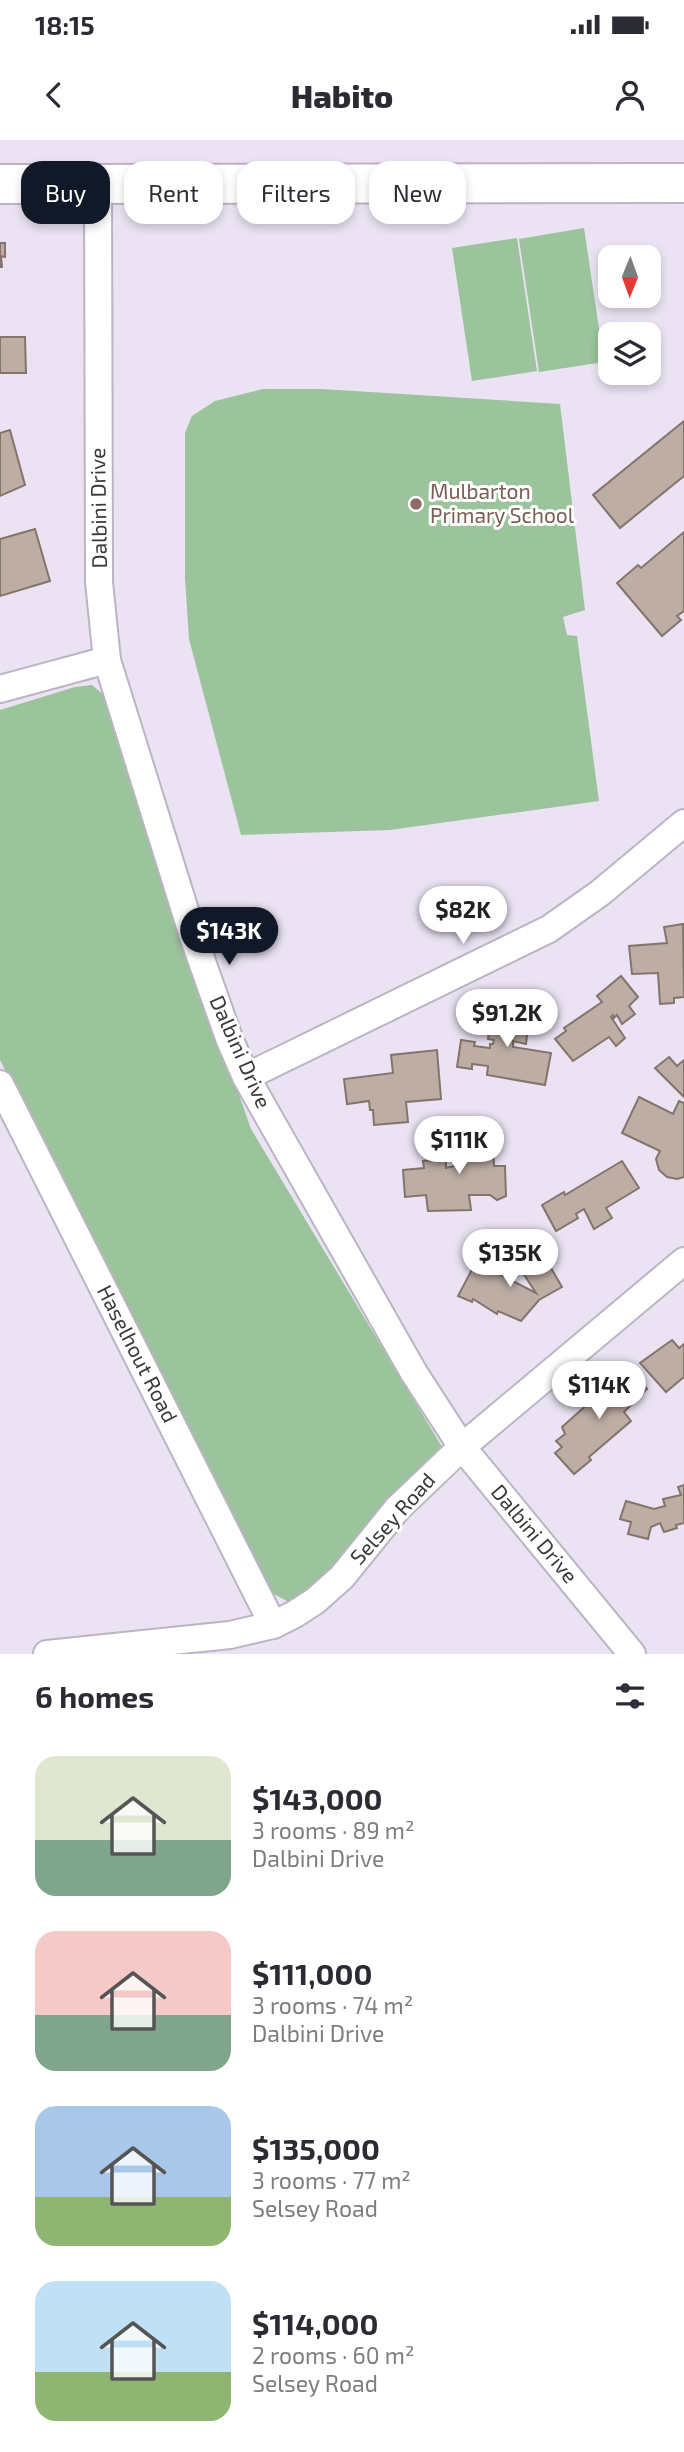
<!DOCTYPE html>
<html lang="en">
<head>
<meta charset="utf-8">
<style>
  :root { --surface:#fff; --page:#f7f7f7; --text:#2b2b33; --muted:#7c7c81; --accent:#111827 }
  body { margin:0; font-family:"Exo 2",sans-serif; background:var(--page); color:var(--text); height:100vh; display:flex; flex-direction:column; font-size:26px; white-space:nowrap }
  * { box-sizing:border-box; margin:0 }
  p { font-size:23px; color:var(--muted) }
  .icon { flex:none; width:38px; height:38px; fill:none; stroke:currentColor; stroke-width:2; stroke-linecap:round; stroke-linejoin:round }
  .map { position:relative; height:1514px; overflow:hidden }
  .sheet { display:flex; flex-direction:column; background:var(--surface); flex:1 }
  .sheet>* { flex:none }
  .hud { position:absolute; left:21px; top:21px; width:642px; height:63px; display:flex; gap:14px }
  .needle { width:46px; rotate:181deg }
  .fabs { position:absolute; left:598px; top:105px; display:grid; gap:14px }
  .fabs a { display:grid; place-items:center; width:63px; height:63px; border-radius:14px; background:var(--surface); box-shadow:0 4px 10px #0003; font-size:35px }
  .price { position:absolute; translate:-50% -60px; padding:0 16px; border-radius:24px; background:#fff; color:#222; font-size:23px; line-height:46px; filter:drop-shadow(0 2px 4px #0008) }
  .price::after { content:''; position:absolute; left:50%; top:42px; width:21px; height:16px; margin-left:-10px; background:inherit; clip-path:polygon(0 0,100% 0,50% 100%) }
  .price.selected { background:var(--accent); color:#fff }
  ul { padding:0; list-style:none }
  li { display:flex; align-items:center; gap:21px; height:175px; padding:0 35px }
  li span { display:grid; place-items:center; flex:none; width:196px; height:140px; border-radius:21px; color:#555 }
  li>.icon { margin-inline-start:auto }
  span .icon { width:84px; height:84px; fill:#fffc; stroke-width:1 }
  li b { font-size:30px }
  h2 { display:flex; justify-content:space-between; align-items:center; height:84px; padding:0 35px; font-size:30px }
  .chip { padding:0 24px; border-radius:21px; background:var(--surface); box-shadow:0 4px 10px #0003; font-size:24px; line-height:63px }
  .chip.selected { background:var(--accent); color:#fff }
  .status { display:flex; justify-content:space-between; align-items:center; height:49px; padding:0 35px; background:var(--surface); direction:ltr }
  .status svg { height:19px; fill:currentColor }
  header { display:flex; justify-content:space-between; align-items:center; height:91px; padding:0 35px; background:var(--surface); font-size:32px; font-weight:800 }
  .map>svg:first-child { display:block }
  .green { fill:#9bc39c }
  .building { fill:#bdada4; stroke:#83746c; stroke-width:2 }
  .lines { fill:none; stroke-linecap:round; stroke-linejoin:round }
  .street-casing { stroke:#bbb4c3; stroke-width:30 }
  .secondary-casing { stroke:#bbb4c3; stroke-width:42 }
  .street { stroke:#fff; stroke-width:26 }
  .secondary { stroke:#fff; stroke-width:38 }
  .education-dot { fill:#8d6e63; stroke:#fff; stroke-width:2.5 }
  .labels { text-anchor:middle; stroke-width:6; stroke-linejoin:round; paint-order:stroke }
  .education-label { font-size:21px; fill:#785e54; stroke:#fff; text-anchor:start }
  .street-label { font-size:21px; fill:#3a373d; stroke:#fff }
</style>
</head>
<body>
<div class="status"><b>18:15</b><svg viewBox="0 0 49 12"><path d="M0 12V9h3v3zM5 12V6h3v6zM10 12V3h3v9zM15 12V0h3v12zM26 1h20v11H26zM47 4h2v5h-2z"/></svg></div>
<header><svg class="icon" aria-label="back" viewBox="0 0 24 24"><path d="M15 5l-7 7 7 7"/></svg>Habito<svg class="icon" aria-label="person" viewBox="0 0 24 24"><circle cx="12" cy="8" r="4"/><path d="M4 21q1-7 8-7t8 7"/></svg></header>
<div class="map">
<svg width="684" height="1514" viewBox="0 0 684 1514">
  <rect width="100%" height="100%" fill="#ebe3f3"/>
  <g class="green">
    <polygon points="584,88 604,222 539,232 519,99"/>
    <polygon points="517,98 537,231 472,241 452,108"/>
    <polygon points="263,249 322,249 560,264 585,470 563,477 567,495 577,496 599,661 390,690 241,695 189,499 185,438 185,293 192,276 215,261"/>
    <polygon points="92,545 106,557 123,620 251,989 442,1307 344,1431 302,1461 287,1461 272,1453 0,920 0,570 75,547"/>
  </g>
  <g class="building">
    <polygon points="0,103 5,103 5,117 1,116 2,127 0,127"/>
    <polygon points="0,197 25,197 26,233 0,233"/>
    <polygon points="684,281 684,336 620,388 593,355"/>
    <polygon points="10,290 25,345 0,356 0,293"/>
    <polygon points="35,389 50,441 0,456 0,399"/>
    <polygon points="684,392 684,471 677,476 681,480 662,496 617,443 638,425 641,428"/>
    <polygon points="683,784 684,857 674,858 674,863 660,864 658,833 632,834 629,806 667,803 664,787"/>
    <polygon points="621,836 638,857 629,866 635,874 622,884 617,875 614,878 613,875 611,877 625,898 616,906 609,897 573,921 555,899 566,891 564,888 602,862 597,856"/>
    <polygon points="493,860 515,862 512,876 529,878 526,904 513,901 513,907 551,913 545,945 487,935 488,926 472,924 472,929 457,927 461,900 475,902 474,906 490,908 490,904 493,904 494,900 488,899"/>
    <polygon points="437,910 441,959 406,962 408,982 374,985 373,970 370,970 369,961 347,964 344,939 393,933 391,915"/>
    <polygon points="669,917 677,926 684,920 684,957 655,928"/>
    <polygon points="639,957 673,974 679,961 684,963 684,1037 677,1039 667,1037 659,1030 656,1019 660,1011 622,993"/>
    <polygon points="487,992 488,1003 493,1002 494,1026 505,1026 506,1056 497,1060 490,1055 469,1055 471,1070 428,1071 426,1055 405,1057 403,1030 424,1028 423,1021 446,1019 446,1028 459,1025 456,994"/>
    <polygon points="622,1021 639,1048 606,1068 612,1078 594,1089 584,1069 576,1074 578,1078 556,1091 542,1065 564,1052 565,1055"/>
    <polygon points="544,1116 562,1147 539,1160 521,1181 498,1171 497,1174 473,1159 472,1162 458,1156 476,1122 536,1153 521,1130"/>
    <polygon points="672,1200 679,1208 684,1204 684,1237 666,1252 640,1223"/>
    <polygon points="629,1227 647,1249 624,1272 631,1281 589,1317 591,1320 574,1334 555,1313 562,1307 556,1301 565,1294 562,1287"/>
    <polygon points="684,1345 684,1383 676,1385 677,1388 664,1392 660,1383 651,1387 648,1399 628,1394 631,1382 620,1379 626,1361 654,1369 665,1366 663,1359 681,1355 678,1347"/>
  </g>
  <g class="lines">
    <defs>
      <g id="street">
        <polyline points="98,44 99,442 107,520 193,796 229,898 246,937 414,1233 462,1307 632,1514"/>
        <polyline points="0,549 107,520"/>
        <polyline points="246,937 549,789 600,753 684,683"/>
        <polyline points="0,944 273,1485"/>
        <polyline points="47,1514 230,1495 273,1485 295,1474 315,1461 342,1437 397,1369 462,1307 684,1121"/>
      </g>
      <polyline id="secondary" points="0,44 684,43"/>
    </defs>
    <use href="#street" class="street-casing"/>
    <use href="#secondary" class="secondary-casing"/>
    <use href="#street" class="street"/>
    <use href="#secondary" class="secondary"/>
  </g>
  <circle class="education-dot" cx="416" cy="364" r="7"/>
  <g class="labels">
    <g class="education-label">
      <text x="430" y="359">Mulbarton<tspan x="430" dy="24">Primary School</tspan></text>
    </g>
    <g class="street-label">
      <text transform="translate(99 368) rotate(-91)" y="7">Dalbini Drive</text>
      <text transform="translate(240 912) rotate(66)" y="7">Dalbini Drive</text>
      <text transform="translate(137 1214) rotate(63)" y="7">Haselhout Road</text>
      <text transform="translate(393 1379) rotate(-48)" y="7">Selsey Road</text>
      <text transform="translate(534 1394) rotate(50)" y="7">Dalbini Drive</text>
    </g>
  </g>
</svg>
<div class="fabs">
<a><svg class="needle" viewBox="-14 -14 28 28"><path d="M0-13l5 13h-10z" fill="#e53935"/><path d="M0 13l5-13h-10z" fill="#7c7c81"/></svg></a>
<a><svg class="icon" aria-label="layers" viewBox="0 0 24 24"><path d="M12 4l9 5-9 5-9-5zM3 14l9 5 9-5"/></svg></a>
</div>
<b class="price" style="left:463px;top:806px">$82K</b>
<b class="price selected" style="left:229px;top:827px">$143K</b>
<b class="price" style="left:507px;top:909px">$91.2K</b>
<b class="price" style="left:459px;top:1036px">$111K</b>
<b class="price" style="left:510px;top:1149px">$135K</b>
<b class="price" style="left:599px;top:1281px">$114K</b>
<div class="hud">
<a class="chip selected">Buy</a>
<a class="chip">Rent</a>
<a class="chip">Filters</a>
<a class="chip">New</a>
</div>
</div>
<section class="sheet">
<h2>6 homes<svg class="icon" aria-label="filters" viewBox="0 0 24 24"><path d="M4 7h16M4 17h16"/><circle cx="9" cy="7" r="2"/><circle cx="15" cy="17" r="2"/></svg></h2>
<ul>
<li><span style="background:linear-gradient(#dfe7d0 60%,#7fa58c 0)"><svg class="icon" aria-label="home" viewBox="0 0 24 24"><path d="M3 11l9-7 9 7M6 9v11h12V9"/></svg></span><div><b>$143,000</b><p>3 rooms · 89 m²</p><p>Dalbini Drive</p></div></li>
<li><span style="background:linear-gradient(#f6c9c9 60%,#7fa58c 0)"><svg class="icon" aria-label="home" viewBox="0 0 24 24"><path d="M3 11l9-7 9 7M6 9v11h12V9"/></svg></span><div><b>$111,000</b><p>3 rooms · 74 m²</p><p>Dalbini Drive</p></div></li>
<li><span style="background:linear-gradient(#a9c7e8 65%,#8fb573 0)"><svg class="icon" aria-label="home" viewBox="0 0 24 24"><path d="M3 11l9-7 9 7M6 9v11h12V9"/></svg></span><div><b>$135,000</b><p>3 rooms · 77 m²</p><p>Selsey Road</p></div></li>
<li><span style="background:linear-gradient(#bfe0f5 65%,#8fb573 0)"><svg class="icon" aria-label="home" viewBox="0 0 24 24"><path d="M3 11l9-7 9 7M6 9v11h12V9"/></svg></span><div><b>$114,000</b><p>2 rooms · 60 m²</p><p>Selsey Road</p></div></li>
</ul>
</section>
</body>
</html>
